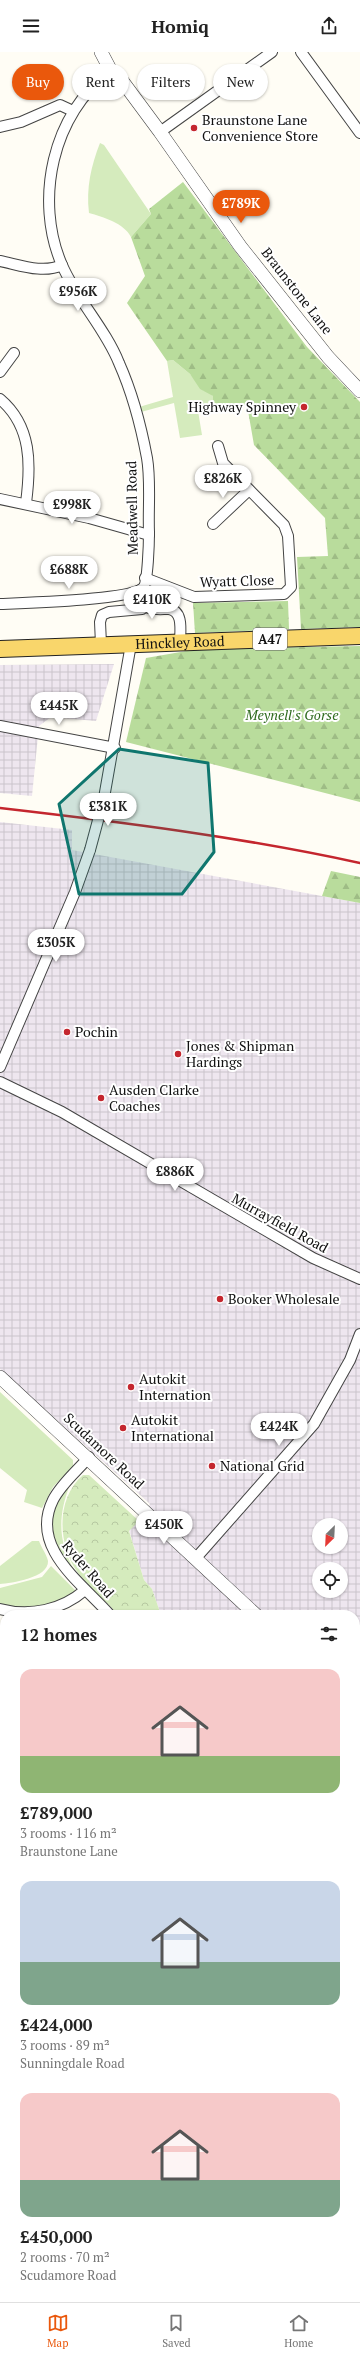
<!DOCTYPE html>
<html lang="en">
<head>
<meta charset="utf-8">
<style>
  :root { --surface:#fff; --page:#f2f2f2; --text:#222; --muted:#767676; --line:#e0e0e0; --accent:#ea580c }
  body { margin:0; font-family:"PT Serif",serif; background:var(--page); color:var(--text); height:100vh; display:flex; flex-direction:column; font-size:15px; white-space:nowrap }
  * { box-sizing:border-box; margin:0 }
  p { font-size:13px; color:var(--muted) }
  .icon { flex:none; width:22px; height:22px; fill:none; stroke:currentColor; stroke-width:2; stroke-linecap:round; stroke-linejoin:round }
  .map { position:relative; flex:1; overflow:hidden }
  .drawer { position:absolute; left:0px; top:1558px; width:360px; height:692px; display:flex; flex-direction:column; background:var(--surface); border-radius:16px 16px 0 0; box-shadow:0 1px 3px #0004 }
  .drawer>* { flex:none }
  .top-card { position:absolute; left:12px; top:12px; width:336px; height:36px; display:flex; gap:8px }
  .needle { width:26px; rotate:204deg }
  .fabs { position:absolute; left:312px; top:1466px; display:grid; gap:8px }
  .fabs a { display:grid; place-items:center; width:36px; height:36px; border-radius:50%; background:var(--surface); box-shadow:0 1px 3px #0004; font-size:20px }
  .price { position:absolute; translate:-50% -34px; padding:0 9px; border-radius:14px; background:#fff; color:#222; font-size:13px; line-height:26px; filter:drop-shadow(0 1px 2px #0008) }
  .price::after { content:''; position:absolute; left:50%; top:24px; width:12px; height:9px; margin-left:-6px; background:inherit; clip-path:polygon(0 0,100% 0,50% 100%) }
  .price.on { background:var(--accent); color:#fff }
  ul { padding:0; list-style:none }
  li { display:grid; align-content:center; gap:8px; height:212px; padding:0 20px }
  li span { display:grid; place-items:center; height:124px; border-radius:12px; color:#555 }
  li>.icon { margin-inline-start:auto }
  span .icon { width:72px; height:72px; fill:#fffc; stroke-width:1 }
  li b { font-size:17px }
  h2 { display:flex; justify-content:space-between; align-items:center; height:48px; padding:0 20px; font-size:17px }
  .pill { padding:0 14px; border-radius:18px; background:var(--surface); box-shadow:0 1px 3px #0004; font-size:14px; line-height:36px }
  .pill.on { background:var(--accent); color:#fff }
  header { display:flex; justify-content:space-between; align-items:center; height:52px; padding:0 20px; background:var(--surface); font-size:18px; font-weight:700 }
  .menu { display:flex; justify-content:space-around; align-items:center; height:56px; border-top:1px solid var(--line); background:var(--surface); font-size:11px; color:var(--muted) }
  .menu a { display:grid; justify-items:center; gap:2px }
  .menu .on { color:var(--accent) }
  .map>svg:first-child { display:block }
  .industrial { fill:url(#industrial-grid); fill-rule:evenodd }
  .grass { fill:#d5ebbd }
  .forest { fill:url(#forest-firs) }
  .park { fill:url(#park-crowns) }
  .water { fill:url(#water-waves); stroke:#3f96cf }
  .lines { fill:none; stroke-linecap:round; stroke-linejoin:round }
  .minor-casing { stroke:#444; stroke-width:12 }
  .tertiary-casing { stroke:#444; stroke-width:14 }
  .primary-casing { stroke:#222; stroke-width:18 }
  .minor { stroke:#fff; stroke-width:10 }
  .tertiary { stroke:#fff; stroke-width:13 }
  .primary { stroke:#f9d66b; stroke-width:16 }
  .rail { stroke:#c4262e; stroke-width:2.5 }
  .minor-bridge-casing { stroke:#444; stroke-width:12; stroke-linecap:butt }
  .minor-bridge { stroke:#fff; stroke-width:10 }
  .marked { fill:#0f766e; fill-opacity:0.2; stroke:#0f766e; stroke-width:3; stroke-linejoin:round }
  .poi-dot { fill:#c4262e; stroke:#fff; stroke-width:1.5 }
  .labels { text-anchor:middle; stroke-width:4; stroke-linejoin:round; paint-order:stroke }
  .shield { fill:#fff; stroke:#585858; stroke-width:1 }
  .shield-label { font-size:13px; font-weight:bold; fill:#111 }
  .poi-label { font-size:14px; fill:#111; stroke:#fff; text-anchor:start }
  .street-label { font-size:14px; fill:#111; stroke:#fff }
  .park-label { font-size:14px; font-style:italic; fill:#2f6b1f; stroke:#fff }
</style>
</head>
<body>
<header><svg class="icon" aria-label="menu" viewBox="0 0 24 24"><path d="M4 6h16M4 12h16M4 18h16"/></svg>Homiq<svg class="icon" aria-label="share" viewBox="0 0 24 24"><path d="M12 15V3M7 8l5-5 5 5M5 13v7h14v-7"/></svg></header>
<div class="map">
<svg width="360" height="2250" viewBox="0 0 360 2250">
  <defs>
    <pattern id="industrial-grid" width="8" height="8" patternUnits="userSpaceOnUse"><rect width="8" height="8" fill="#eee6ef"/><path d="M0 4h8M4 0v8" fill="none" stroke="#cbc4cc"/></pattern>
    <pattern id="forest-firs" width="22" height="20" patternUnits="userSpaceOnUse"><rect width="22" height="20" fill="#b9dc9c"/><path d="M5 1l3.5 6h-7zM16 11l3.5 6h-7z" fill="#9ebc85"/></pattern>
    <pattern id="park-crowns" width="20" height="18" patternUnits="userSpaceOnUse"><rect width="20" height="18" fill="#d5ebbd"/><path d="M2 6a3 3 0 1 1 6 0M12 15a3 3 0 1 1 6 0" fill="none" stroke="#b6c8a1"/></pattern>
    <pattern id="water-waves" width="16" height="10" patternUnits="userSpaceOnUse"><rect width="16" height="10" fill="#b9e0f7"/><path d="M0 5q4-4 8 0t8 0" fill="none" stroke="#9ebfd3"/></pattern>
  </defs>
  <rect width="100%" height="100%" fill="#fffdf5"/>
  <g class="industrial">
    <polygon points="114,612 96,669 51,665 39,674 32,744 0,741 0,613"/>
    <path d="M0 770 72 778V798L360 851V1926H355V1563H161L152 1537 144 1528 129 1478 139 1469 150 1452 0 1317ZM319 1473H341V1495H319ZM319 1517H341V1539H319Z"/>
  </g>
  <g class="grass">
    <path d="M100 91 104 93 151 162 131 185C124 171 103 165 89 161 86 136 91 114 100 91Z"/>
    <polygon points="173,308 190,322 204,339 208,339 213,344 213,353 215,356 198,359 202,383 180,386 174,351 141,360 139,355 173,345 167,309"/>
    <polygon points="0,1340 73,1408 73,1414 53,1435 42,1456 24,1450 27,1438 0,1416"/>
    <path d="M69 1435C58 1465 58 1489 74 1518 48 1492 43 1463 69 1435Z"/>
    <path d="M32 1489H39C41 1495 47 1503 48 1509 49 1526 11 1531 0 1532V1514Z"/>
    <polygon points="51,1514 78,1541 57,1555 0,1557 0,1536 42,1525"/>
    <polygon points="0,1974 5,1976 5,2245 355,2245 355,1998 360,1998 360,2250 0,2250"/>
  </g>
  <g class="forest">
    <polygon points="183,130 307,295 360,350 360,575 301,577 297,505 328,504 325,466 254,393 247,353 215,356 213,353 213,344 200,337 190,322 173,308 167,309 127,251 145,224 131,185 151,162 149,157"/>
    <polygon points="288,549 289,577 195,581 193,551"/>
    <polygon points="360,594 360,750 126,690 146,606 198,597"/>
    <polygon points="331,819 360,825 360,851 322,844"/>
    <polygon points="0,1931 5,1931 5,1976 0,1974"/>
    <polygon points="0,2057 5,2061 5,2226 0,2228"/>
    <polygon points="355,2085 360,2089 360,2099 355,2099"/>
    <polygon points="355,2234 360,2237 360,2250 126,2250 139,2245 355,2245"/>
  </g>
  <g class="park">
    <path d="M83 1423H89L139 1469 129 1479 144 1528 152 1537 161 1563H118C106 1548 89 1537 78 1521 58 1494 55 1447 83 1423Z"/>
    <polygon points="0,1670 5,1675 5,1694 0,1698"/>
  </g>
  <polygon class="water" points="221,2245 264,2245 266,2246 265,2250 220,2250"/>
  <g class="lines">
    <defs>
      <g id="minor">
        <polyline points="301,0 360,81"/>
        <polyline points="0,75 21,70 60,53 73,59"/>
        <polyline points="160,80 272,0"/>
        <path d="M0 209C20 213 43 222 62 213"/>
        <polyline points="0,320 14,301"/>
        <path d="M0 347C32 374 31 413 26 451"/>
        <polyline points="0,447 89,466 149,483"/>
        <polyline points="213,472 249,438"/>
        <polyline points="145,526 194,545 284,542 291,535 288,484 284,473 223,411 218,394"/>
        <path d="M140 538 143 550 149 556C156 558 162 557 169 557 184 559 180 580 180 591"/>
        <path d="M0 552C23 551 130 548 143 536 148 531 149 489 149 480 148 456 151 429 147 406 141 374 132 340 119 311 105 276 77 248 62 213 34 149 52 61 111 19"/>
        <polyline points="101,592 100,570 102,563 109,560 142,557 146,553"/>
        <polyline points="0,674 115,696"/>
        <polyline points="104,746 131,592"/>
        <polyline points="0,1015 75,840 90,798"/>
        <polyline points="0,1030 62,1060 313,1206 360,1227"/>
        <path d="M89 1405C77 1419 61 1432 53 1448 29 1496 82 1531 110 1563"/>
        <polyline points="196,1506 314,1372 350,1308 360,1282"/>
        <path d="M0 1557C30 1565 62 1558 85 1538"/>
        <polyline points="0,1661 5,1666"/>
        <polyline points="0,1708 5,1703"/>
        <polyline points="0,1868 5,1869"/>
      </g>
      <g id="tertiary">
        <polyline points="101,0 111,19 120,26 160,80 240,194 328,305 360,339"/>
        <polyline points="0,1325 256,1563"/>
        <polyline points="355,1683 360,1689"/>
      </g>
      <g id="primary">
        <path id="s1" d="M0 597 360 584"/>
      </g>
    </defs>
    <use href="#minor" class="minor-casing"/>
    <use href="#tertiary" class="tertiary-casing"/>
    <use href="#primary" class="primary-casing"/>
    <use href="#minor" class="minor"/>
    <use href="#tertiary" class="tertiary"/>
    <use href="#primary" class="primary"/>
    <path class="rail" d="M0 756C121 770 241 785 360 811"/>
    <defs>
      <polyline id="minor-bridge" points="90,798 104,746"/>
    </defs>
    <use href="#minor-bridge" class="minor-bridge-casing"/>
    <use href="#minor-bridge" class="minor-bridge"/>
  </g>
  <path class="marked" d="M119 697 208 711 214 800 182 842H79L59 752Z"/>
  <g class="poi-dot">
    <circle cx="194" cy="76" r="4"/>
    <circle cx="304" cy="355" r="4"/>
    <circle cx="67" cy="980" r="4"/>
    <circle cx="178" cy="1002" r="4"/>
    <circle cx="101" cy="1046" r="4"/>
    <circle cx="220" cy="1247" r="4"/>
    <circle cx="131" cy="1335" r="4"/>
    <circle cx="123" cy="1376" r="4"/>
    <circle cx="212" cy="1414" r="4"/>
  </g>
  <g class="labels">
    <rect class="shield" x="253" y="576" width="34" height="22" rx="3"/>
    <g class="shield-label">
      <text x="270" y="592">A47</text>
    </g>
    <g class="poi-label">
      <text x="202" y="73">Braunstone Lane<tspan x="202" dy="16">Convenience Store</tspan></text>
      <text x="296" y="360" text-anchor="end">Highway Spinney</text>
      <text x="75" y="985">Pochin</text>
      <text x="186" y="999">Jones &amp; Shipman<tspan x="186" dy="16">Hardings</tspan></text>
      <text x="109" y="1043">Ausden Clarke<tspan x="109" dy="16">Coaches</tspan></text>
      <text x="228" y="1252">Booker Wholesale</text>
      <text x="139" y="1332">Autokit<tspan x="139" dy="16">Internation</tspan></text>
      <text x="131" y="1373">Autokit<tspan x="131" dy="16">International</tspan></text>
      <text x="220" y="1419">National Grid</text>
    </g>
    <g class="street-label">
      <text transform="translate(297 239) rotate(52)" y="5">Braunstone Lane</text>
      <text transform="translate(132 456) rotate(-91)" y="5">Meadwell Road</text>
      <text transform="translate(237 529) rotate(-2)" y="5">Wyatt Close</text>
      <text dy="5" stroke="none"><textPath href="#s1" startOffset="180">Hinckley Road</textPath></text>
      <text transform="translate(280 1171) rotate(29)" y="5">Murrayfield Road</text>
      <text transform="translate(104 1399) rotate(43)" y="5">Scudamore Road</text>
      <text transform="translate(88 1517) rotate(49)" y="5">Ryder Road</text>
    </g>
    <g class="park-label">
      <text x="292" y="668">Meynell's Gorse</text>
    </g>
  </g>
</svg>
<div class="fabs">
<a><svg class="needle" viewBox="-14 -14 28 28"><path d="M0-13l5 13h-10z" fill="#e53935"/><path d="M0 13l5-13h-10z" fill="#767676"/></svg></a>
<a><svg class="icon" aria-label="locate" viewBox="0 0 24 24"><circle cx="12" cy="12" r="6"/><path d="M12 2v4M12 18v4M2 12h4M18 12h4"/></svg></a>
</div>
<b class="price on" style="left:241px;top:172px">£789K</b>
<b class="price" style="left:78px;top:260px">£956K</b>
<b class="price" style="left:223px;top:447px">£826K</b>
<b class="price" style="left:72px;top:473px">£998K</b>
<b class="price" style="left:69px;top:538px">£688K</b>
<b class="price" style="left:152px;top:568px">£410K</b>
<b class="price" style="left:59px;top:674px">£445K</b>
<b class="price" style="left:108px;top:775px">£381K</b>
<b class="price" style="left:56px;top:911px">£305K</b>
<b class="price" style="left:175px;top:1140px">£886K</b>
<b class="price" style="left:279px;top:1395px">£424K</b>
<b class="price" style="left:164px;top:1493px">£450K</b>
<div class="top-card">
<a class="pill on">Buy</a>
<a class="pill">Rent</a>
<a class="pill">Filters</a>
<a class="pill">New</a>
</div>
<section class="drawer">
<h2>12 homes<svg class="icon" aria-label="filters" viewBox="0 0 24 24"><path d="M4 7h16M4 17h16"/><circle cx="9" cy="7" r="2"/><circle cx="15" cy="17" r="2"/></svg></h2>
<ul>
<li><span style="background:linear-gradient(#f6c9c9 70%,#8fb573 0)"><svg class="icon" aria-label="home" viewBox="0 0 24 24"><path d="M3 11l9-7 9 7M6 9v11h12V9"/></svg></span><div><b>£789,000</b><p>3 rooms · 116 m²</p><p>Braunstone Lane</p></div></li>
<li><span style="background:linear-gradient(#c9d6e8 65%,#7fa58c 0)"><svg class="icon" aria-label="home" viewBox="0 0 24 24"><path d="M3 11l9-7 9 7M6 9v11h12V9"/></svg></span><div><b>£424,000</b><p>3 rooms · 89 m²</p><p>Sunningdale Road</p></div></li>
<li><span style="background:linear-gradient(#f6c9c9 70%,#7fa58c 0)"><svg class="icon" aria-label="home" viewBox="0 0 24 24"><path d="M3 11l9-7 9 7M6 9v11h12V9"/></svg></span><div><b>£450,000</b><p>2 rooms · 70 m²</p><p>Scudamore Road</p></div></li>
</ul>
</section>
</div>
<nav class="menu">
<a class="on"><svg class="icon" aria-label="map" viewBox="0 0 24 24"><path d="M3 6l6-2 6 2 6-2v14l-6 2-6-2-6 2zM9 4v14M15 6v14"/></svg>Map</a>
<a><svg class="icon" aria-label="saved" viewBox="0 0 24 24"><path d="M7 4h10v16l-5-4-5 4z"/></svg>Saved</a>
<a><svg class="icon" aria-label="home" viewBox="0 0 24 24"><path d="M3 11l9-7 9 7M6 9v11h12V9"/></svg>Home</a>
</nav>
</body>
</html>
